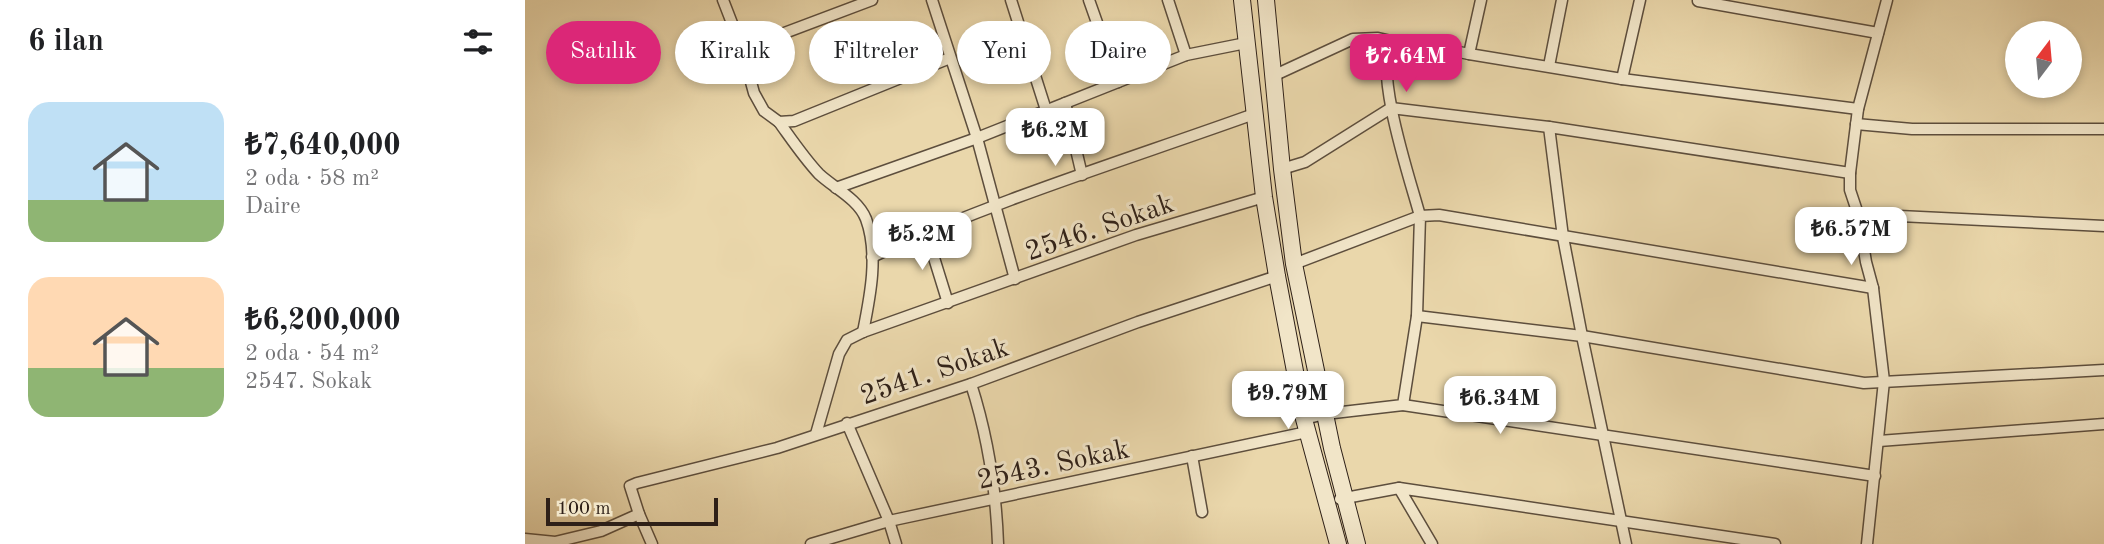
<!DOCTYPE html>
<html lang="tr">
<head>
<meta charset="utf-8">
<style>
  :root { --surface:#fff; --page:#f2f2f2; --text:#202124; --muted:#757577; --accent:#db2777 }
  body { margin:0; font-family:"Old Standard TT",serif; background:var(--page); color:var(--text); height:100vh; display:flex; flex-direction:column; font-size:26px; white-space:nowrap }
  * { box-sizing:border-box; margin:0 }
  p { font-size:23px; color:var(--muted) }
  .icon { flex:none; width:38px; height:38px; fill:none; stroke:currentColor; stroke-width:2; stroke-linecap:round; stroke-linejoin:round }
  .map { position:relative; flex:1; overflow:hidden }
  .side { display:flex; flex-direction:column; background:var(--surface); width:525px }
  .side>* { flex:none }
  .top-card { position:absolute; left:21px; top:21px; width:665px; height:63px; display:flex; gap:14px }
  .needle { width:46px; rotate:16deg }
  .tools { position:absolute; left:1480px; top:21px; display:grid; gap:14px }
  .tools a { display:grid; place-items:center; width:77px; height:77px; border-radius:50%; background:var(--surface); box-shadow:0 4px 10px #0003; font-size:35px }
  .scale { position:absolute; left:21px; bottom:18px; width:172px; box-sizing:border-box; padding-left:7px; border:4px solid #2e2018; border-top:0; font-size:19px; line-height:24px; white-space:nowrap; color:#2e2018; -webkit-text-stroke:5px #f1e5c8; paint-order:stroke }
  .price { position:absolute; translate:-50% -60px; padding:0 16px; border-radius:14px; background:#fff; color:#222; font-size:23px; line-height:46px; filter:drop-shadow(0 2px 4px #0008) }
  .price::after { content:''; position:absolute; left:50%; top:42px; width:21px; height:16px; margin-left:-10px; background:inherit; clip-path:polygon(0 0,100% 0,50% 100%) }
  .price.on { background:var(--accent); color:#fff }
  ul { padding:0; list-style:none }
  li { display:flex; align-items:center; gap:21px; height:175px; padding:0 28px }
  li span { display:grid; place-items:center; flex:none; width:196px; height:140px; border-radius:21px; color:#555 }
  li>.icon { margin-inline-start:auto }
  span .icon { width:84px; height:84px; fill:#fffc; stroke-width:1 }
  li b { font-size:30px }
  h2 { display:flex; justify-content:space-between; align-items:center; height:84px; padding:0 28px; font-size:30px }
  .tag { padding:0 24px; border-radius:32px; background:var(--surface); box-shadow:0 4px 10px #0003; font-size:24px; line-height:63px }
  .tag.on { background:var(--accent); color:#fff }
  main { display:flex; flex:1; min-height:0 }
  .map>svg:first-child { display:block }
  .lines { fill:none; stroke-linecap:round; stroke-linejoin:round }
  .minor-casing { stroke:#5d4e3d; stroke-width:13 }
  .secondary-casing { stroke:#2e2018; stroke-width:18 }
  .minor { stroke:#f1e5c8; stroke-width:10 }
  .secondary { stroke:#f1e5c8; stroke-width:16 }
  .labels { text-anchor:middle; stroke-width:6; stroke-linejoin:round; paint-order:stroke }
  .street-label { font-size:28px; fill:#2e2018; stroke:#f1e5c8 }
</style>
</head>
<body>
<main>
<section class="side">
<h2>6 ilan<svg class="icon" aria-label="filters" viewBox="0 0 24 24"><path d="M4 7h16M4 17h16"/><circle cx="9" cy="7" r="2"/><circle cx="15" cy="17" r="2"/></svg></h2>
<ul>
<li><span style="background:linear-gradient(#bfe0f5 70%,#8fb573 0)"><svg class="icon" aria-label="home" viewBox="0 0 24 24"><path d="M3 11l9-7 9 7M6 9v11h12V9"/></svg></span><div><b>₺7,640,000</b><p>2 oda · 58 m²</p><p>Daire</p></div></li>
<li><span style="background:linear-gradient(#ffd9b3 65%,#8fb573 0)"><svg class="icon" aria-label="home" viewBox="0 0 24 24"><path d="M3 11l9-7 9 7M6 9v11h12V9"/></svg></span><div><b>₺6,200,000</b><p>2 oda · 54 m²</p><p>2547. Sokak</p></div></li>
</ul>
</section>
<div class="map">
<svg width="1579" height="544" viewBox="0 0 1579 544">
  <rect width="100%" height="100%" fill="#ead7ab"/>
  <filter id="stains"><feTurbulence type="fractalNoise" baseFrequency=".00286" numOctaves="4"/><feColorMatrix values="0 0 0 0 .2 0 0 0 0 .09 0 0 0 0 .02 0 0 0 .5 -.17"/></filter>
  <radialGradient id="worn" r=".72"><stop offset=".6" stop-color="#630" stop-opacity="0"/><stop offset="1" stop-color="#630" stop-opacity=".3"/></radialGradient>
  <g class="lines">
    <defs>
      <g id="minor">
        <polyline points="198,0 217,49 229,93 239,111 254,122 269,121 425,58"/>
        <polyline points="407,0 452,138 490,279"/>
        <polyline points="486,0 521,110"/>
        <polyline points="564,0 593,82"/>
        <polyline points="643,0 661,55"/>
        <polyline points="1173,1 1353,33"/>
        <polyline points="217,49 347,0"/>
        <polyline points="944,54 956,0"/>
        <polyline points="1024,66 1037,0"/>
        <polyline points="748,76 828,39 853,38 866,41"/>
        <polyline points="1097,79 1115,0"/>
        <polyline points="540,103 557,175"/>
        <polyline points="491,121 497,139"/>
        <path d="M254 122C267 140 279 158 294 174 309 188 333 199 341 219 354 254 345 297 338 332"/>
        <polyline points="1331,124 1387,129 1579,129"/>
        <polyline points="757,169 780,162 866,108 1024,127"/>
        <polyline points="311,188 452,138 661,55 721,43"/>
        <polyline points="1333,214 1579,226"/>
        <polyline points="401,232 423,303"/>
        <path d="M347 257C470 200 601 160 729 114"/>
        <path d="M769 264 895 216C885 179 849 73 866 41L904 46 944 54 1097 79 1333 109"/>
        <polyline points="892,316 1057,336 1339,383 1579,370"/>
        <path d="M446 384C463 437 471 488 473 544"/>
        <polyline points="878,405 1350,476"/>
        <polyline points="779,419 800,414 878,405 892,316 895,216 914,215 1348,288"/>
        <polyline points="322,423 364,521 371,544"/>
        <polyline points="291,434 314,354 322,340 338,332 611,235 739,197"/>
        <polyline points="1354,441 1579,424"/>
        <polyline points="667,456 677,512"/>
        <polyline points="815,499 874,488"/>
        <polyline points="0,539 30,542 76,531 114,514"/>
        <polyline points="127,544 114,514 105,486 112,483 252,448 446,384 613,322 752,276"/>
        <polyline points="286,544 364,521 782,432"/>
        <polyline points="907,544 874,488 1250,544"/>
        <polyline points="1101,544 1057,336 1038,237 1024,127 1325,173"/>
        <polyline points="1342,544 1359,381 1348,288 1341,262 1333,214 1325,190 1325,173 1333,109 1362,0"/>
      </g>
      <g id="secondary">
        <polyline points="717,0 739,197 752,276 779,419 813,544"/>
        <polyline points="741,0 757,169 769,264 807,448 832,544"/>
      </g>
    </defs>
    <use href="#minor" class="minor-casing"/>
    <use href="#secondary" class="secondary-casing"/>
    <use href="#minor" class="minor"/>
    <use href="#secondary" class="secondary"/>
  </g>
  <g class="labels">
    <g class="street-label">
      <text transform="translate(574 226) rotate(-19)" y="10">2546. Sokak</text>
      <text transform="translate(409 370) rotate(-19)" y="10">2541. Sokak</text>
      <text transform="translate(528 463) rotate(-12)" y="10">2543. Sokak</text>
    </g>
  </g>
  <rect width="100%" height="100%" filter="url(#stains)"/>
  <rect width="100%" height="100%" fill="url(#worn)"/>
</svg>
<div class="tools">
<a><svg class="needle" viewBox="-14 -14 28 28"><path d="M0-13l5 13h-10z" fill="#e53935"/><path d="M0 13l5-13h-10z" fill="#757577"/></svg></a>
</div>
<div class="scale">100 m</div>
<b class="price on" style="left:881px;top:94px">₺7.64M</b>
<b class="price" style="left:530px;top:168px">₺6.2M</b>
<b class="price" style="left:1326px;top:267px">₺6.57M</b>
<b class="price" style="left:397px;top:272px">₺5.2M</b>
<b class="price" style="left:763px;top:431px">₺9.79M</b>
<b class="price" style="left:975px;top:436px">₺6.34M</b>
<div class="top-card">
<a class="tag on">Satılık</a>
<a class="tag">Kiralık</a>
<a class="tag">Filtreler</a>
<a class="tag">Yeni</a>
<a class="tag">Daire</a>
</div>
</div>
</main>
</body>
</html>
